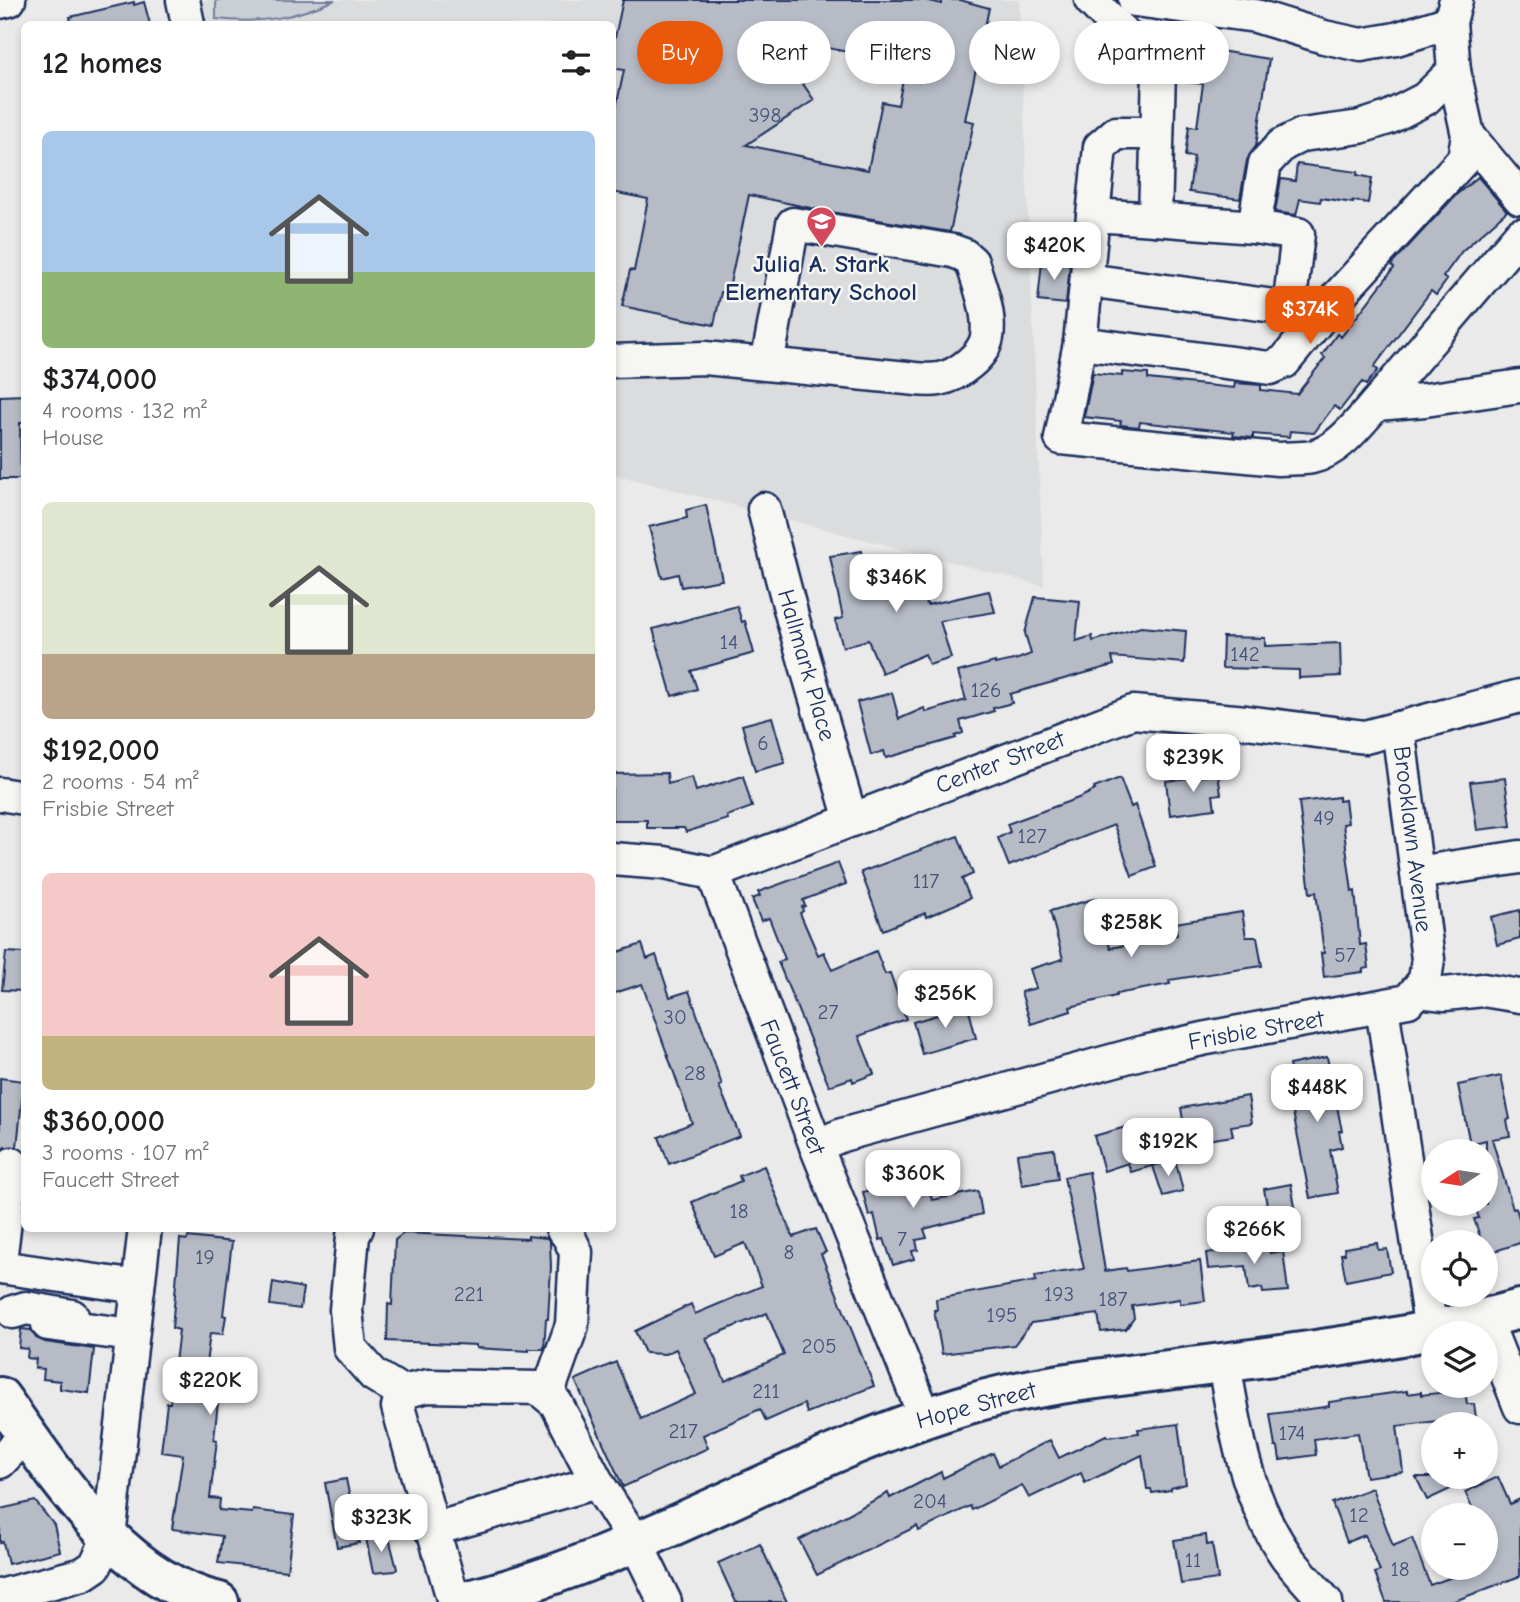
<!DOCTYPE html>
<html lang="en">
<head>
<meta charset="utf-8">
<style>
  :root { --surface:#fff; --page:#f2f2f2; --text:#202124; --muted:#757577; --accent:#ea580c }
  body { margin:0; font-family:"Comic Neue",sans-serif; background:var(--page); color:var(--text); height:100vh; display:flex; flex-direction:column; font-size:26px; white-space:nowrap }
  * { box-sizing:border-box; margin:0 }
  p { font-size:23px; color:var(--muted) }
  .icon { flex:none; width:38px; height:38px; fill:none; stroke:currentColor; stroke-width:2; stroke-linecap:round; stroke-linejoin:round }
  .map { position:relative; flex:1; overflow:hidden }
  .drawer { position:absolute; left:21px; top:21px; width:595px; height:1211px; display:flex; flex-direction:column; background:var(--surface); border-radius:10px; box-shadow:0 4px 10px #0003 }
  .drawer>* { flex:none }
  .guide { position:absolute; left:637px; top:21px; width:665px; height:63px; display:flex; gap:14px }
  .needle { width:46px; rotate:258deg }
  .controls { position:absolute; left:1421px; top:1139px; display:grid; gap:14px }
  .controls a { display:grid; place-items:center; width:77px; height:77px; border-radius:50%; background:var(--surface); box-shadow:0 4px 10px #0003; font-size:35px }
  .price { position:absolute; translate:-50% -60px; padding:0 16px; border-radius:14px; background:#fff; color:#222; font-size:23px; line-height:46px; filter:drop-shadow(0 2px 4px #0008) }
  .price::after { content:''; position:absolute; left:50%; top:42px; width:21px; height:16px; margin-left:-10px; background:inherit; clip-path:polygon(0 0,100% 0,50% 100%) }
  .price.selected { background:var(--accent); color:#fff }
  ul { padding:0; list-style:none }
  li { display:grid; align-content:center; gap:14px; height:371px; padding:0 21px }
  li span { display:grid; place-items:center; height:217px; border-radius:10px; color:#555 }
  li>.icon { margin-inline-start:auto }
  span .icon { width:126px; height:126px; fill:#fffc; stroke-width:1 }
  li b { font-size:30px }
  h2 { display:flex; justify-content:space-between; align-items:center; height:84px; padding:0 21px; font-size:30px }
  .tag { padding:0 24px; border-radius:32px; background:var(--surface); box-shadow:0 4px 10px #0003; font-size:24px; line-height:63px }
  .tag.selected { background:var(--accent); color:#fff }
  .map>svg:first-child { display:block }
  .built { fill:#dadcde }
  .green { fill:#caced5; stroke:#727e9a; stroke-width:2 }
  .building { fill:#b6bbc6; stroke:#1b2f5e; stroke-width:2; fill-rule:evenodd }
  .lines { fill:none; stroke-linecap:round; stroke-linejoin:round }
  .minor-casing { stroke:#1b2f5e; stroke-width:37 }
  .major-casing { stroke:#1b2f5e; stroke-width:44 }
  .minor { stroke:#f6f6f2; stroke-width:32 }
  .major { stroke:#f6f6f2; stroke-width:38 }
  .labels { text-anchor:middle; stroke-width:5; stroke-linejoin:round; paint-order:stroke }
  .number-label { font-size:21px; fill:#425278 }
  .poi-label { font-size:24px; font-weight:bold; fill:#1b2f5e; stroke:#f6f6f2 }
  .street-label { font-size:24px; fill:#1b2f5e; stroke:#f6f6f2 }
</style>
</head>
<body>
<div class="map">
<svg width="1520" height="1602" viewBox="0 0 1520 1602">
  <rect width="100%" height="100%" fill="#e9eae9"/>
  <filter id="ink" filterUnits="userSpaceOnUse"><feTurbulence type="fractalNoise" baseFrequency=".0143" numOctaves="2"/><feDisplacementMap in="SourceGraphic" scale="14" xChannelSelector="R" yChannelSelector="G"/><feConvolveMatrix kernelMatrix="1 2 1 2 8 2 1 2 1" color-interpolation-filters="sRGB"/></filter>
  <g filter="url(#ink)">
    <polygon class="built" points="202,0 1019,0 1044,586 613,474 612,24 206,24"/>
    <path class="green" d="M216 0H335C293 18 262 24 216 19Z"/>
    <g class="building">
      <path d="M623 0H925L942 4V0H960L989 8 965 120 974 122 950 232 825 211 749 195 728 293 721 292 714 325 622 306 630 270 634 271 648 199 612 192V108H616L624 70 612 68V51ZM770 36 906 64 898 105 882 102 868 170 746 145 814 100Z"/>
      <polygon points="134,2 134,5 144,2 150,24 71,24 70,17"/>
      <polygon points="1208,49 1269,59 1256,146 1247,160 1240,199 1189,192 1194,157 1185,156 1189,126 1197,127 1203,84 1187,82 1186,72 1189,51 1207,54"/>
      <polygon points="1297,164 1358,172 1357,175 1372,178 1368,203 1353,201 1353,203 1321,198 1320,202 1300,199 1296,215 1275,212 1281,179 1295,181"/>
      <polygon points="1478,177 1507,211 1462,251 1443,277 1447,280 1436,295 1431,291 1374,367 1378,370 1366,385 1362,382 1340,410 1334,406 1314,433 1290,431 1289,437 1253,434 1253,438 1233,436 1234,432 1140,422 1139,427 1120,425 1121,421 1084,417 1093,373 1122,376 1122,372 1148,374 1148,379 1234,388 1235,383 1261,385 1261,390 1297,394 1325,358 1322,355 1337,334 1341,337 1394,268 1391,265 1457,194"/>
      <polygon points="1042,261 1070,264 1066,304 1038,301"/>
      <polygon points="24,395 24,423 20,423 21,479 0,479 0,396"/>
      <polygon points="706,505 722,580 681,587 678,574 662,578 649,527 687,518 686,510"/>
      <polygon points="862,551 863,562 866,562 870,583 912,567 927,605 989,591 995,612 940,621 951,658 929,665 925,654 882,673 868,640 843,647 835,620 843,618 830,556"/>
      <polygon points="1035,597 1080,601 1076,641 1092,636 1093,641 1141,627 1186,631 1184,663 1112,657 1114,665 1010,694 1012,703 993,708 994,711 960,721 963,733 955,736 956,738 886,758 884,751 871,755 857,702 892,693 899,719 924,708 926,712 966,700 958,672 995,662 995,664 1018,659 1031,654 1025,633"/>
      <polygon points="737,606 742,622 745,621 754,653 691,671 697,689 672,696 653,629"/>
      <polygon points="1223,637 1265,638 1265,646 1340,643 1341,676 1299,678 1299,670 1222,668"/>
      <polygon points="772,717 785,763 755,771 742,725"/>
      <polygon points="667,773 668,784 692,777 696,791 743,776 752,807 727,816 728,819 686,832 684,828 647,828 647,820 612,820 612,774"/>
      <polygon points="1218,774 1221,794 1213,795 1215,809 1170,815 1166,781"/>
      <polygon points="1120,778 1131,807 1135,805 1156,867 1132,876 1114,825 1009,866 998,838 1010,832 1007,824 1081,797 1095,790 1094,788"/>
      <polygon points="1505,778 1511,826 1477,830 1470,782"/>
      <polygon points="1339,797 1339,801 1345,800 1348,823 1343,824 1352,892 1355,891 1360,945 1366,944 1369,968 1363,969 1363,972 1324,977 1321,953 1324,953 1316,892 1310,893 1299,802"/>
      <polygon points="958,836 973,874 962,879 970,898 926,917 925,913 883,930 861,872"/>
      <polygon points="838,863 846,884 803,900 805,906 802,907 803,911 800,913 818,955 824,952 832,970 876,951 885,974 890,973 906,1019 859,1036 874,1074 853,1082 852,1078 829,1086 778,962 785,959 769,918 761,921 752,899 760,896 758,892"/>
      <polygon points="1097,898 1110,948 1177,935 1175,923 1242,912 1246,937 1257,937 1262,966 1169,980 1170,984 1116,994 1116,996 1070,1007 1071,1011 1031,1024 1021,992 1036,988 1030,969 1063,959 1050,911"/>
      <polygon points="1520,910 1520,939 1497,945 1491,917"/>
      <polygon points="642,944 647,959 656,955 670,997 689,991 722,1085 719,1086 740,1136 669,1164 659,1137 692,1123 642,984 612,994 612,954"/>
      <polygon points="6,952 24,953 24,991 2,990"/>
      <polygon points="968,1006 976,1038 922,1054 913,1022"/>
      <polygon points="1327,1057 1342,1131 1339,1131 1342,1147 1330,1150 1338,1193 1310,1198 1291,1102 1297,1101 1289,1065"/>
      <polygon points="1501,1076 1510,1119 1507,1120 1510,1136 1492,1139 1513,1209 1516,1208 1520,1221 1520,1243 1486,1254 1486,1242 1482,1242 1474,1219 1479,1218 1474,1204 1486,1204 1486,1140 1470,1144 1458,1085"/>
      <polygon points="0,1078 24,1081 17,1147 5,1147 0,1151"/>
      <polygon points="1248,1096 1252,1123 1231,1126 1233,1136 1187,1143 1181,1108"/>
      <polygon points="1140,1123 1152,1166 1131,1172 1128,1163 1104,1171 1094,1136"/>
      <polygon points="1054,1149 1058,1179 1022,1185 1017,1154"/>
      <polygon points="1175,1159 1183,1191 1163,1196 1153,1166"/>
      <polygon points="922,1163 932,1200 978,1191 982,1214 924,1229 927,1238 916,1240 918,1250 912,1251 914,1259 893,1265 884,1239 880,1240 874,1214 869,1216 863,1192 870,1190 868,1183 903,1174 901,1168"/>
      <path d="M764 1166 793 1237 816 1229 826 1252 821 1254 874 1386 807 1413 804 1404 766 1421 760 1409 703 1435 708 1448 623 1487 575 1380 616 1362 641 1419 696 1394 676 1349 665 1354 645 1353 635 1331 691 1304 695 1314 762 1286 745 1243 714 1256 692 1202 741 1181 739 1176ZM767 1313 784 1355 725 1381 706 1338Z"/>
      <polygon points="1089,1172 1105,1271 1126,1268 1127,1271 1200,1261 1205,1301 1180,1304 1180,1299 1132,1306 1134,1318 1126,1329 1101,1332 1098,1314 1031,1323 1014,1345 942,1354 934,1310 937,1310 936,1299 1036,1281 1035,1276 1084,1269 1064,1177"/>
      <polygon points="1291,1184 1295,1207 1268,1211 1264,1189"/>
      <polygon points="404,1233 528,1239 528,1236 547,1238 550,1242 551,1267 548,1319 546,1319 544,1349 529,1349 529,1351 476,1348 476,1345 387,1341 388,1304 392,1305 395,1240"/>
      <polygon points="188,1237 232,1242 223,1315 226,1316 223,1334 210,1333 205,1372 221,1374 214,1439 217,1440 210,1498 220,1499 219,1510 252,1513 253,1510 294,1515 287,1571 218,1563 222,1536 172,1529 183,1455 161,1452 167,1403 170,1403 179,1330 172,1328 180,1239 187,1240"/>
      <polygon points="1377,1243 1378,1250 1387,1249 1391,1272 1346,1281 1341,1254 1345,1254 1344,1248"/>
      <polygon points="1268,1244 1270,1253 1283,1251 1288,1291 1263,1293 1262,1288 1249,1290 1246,1266 1208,1269 1206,1253"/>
      <polygon points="273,1282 303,1288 300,1309 270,1305"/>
      <polygon points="21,1329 31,1330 36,1338 45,1342 94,1349 89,1393 60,1389 60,1381 43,1379 44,1369 35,1368 36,1359 27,1358 28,1349 19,1348"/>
      <polygon points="1465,1390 1467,1404 1474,1404 1477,1424 1438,1424 1438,1421 1397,1426 1403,1472 1366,1477 1358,1433 1314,1439 1316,1455 1280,1460 1278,1447 1275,1447 1270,1414 1325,1407 1329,1406 1329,1402 1407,1391 1407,1394 1421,1392 1421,1395"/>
      <polygon points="1178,1424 1186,1484 1171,1488 1171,1490 1152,1493 1151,1489 1147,1489 1142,1455 1085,1483 1081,1473 1029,1498 1022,1485 972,1510 970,1506 919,1531 917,1526 817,1575 799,1540 888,1493 890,1498 941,1472 943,1478 993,1453 999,1466 1050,1440 1059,1458 1106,1435 1108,1437 1139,1433 1138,1429"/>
      <polygon points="1416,1477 1476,1477 1427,1500"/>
      <polygon points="1498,1477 1510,1504 1520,1499 1520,1576 1452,1602 1386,1602 1375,1573 1380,1571 1365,1535 1347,1542 1332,1503 1372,1488 1393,1546 1412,1538 1430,1585 1477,1568 1486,1568 1486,1516 1476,1516 1465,1492"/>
      <polygon points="346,1479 359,1543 337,1547 325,1483"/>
      <polygon points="35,1501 54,1525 60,1551 8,1564 3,1542 0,1543 0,1509"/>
      <polygon points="388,1534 397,1569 395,1571 373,1573 366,1538"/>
      <polygon points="1206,1535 1207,1545 1212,1544 1218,1579 1181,1584 1174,1540"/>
      <polygon points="760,1544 770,1566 787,1602 736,1602 718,1563"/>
    </g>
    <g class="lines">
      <defs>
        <g id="minor">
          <polyline points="183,0 188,24"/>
          <polyline points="1091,0 1159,70 1155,219 1254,227 1265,163 1282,145 1302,135 1360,127 1388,118 1425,99 1454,71 1450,22"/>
          <polyline points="1135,0 1256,16 1324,37 1361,45 1396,39 1450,22 1456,0"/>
          <polyline points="0,2 9,0"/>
          <polyline points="1157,133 1116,133 1100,147 1080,343 1270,368 1284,362 1339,295 1464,159 1468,135 1454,71"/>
          <polyline points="1468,135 1520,198"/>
          <polyline points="1093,215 1155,219"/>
          <polyline points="1254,227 1298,234 1289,308"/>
          <polyline points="1087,280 1324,313"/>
          <path d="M1080 343 1061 438 1278 459C1289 458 1301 459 1312 457 1338 451 1359 423 1376 404L1425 400 1520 386"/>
          <path d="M612 361 705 358 907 378C917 379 929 381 939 379 957 376 984 356 987 337 991 314 979 284 972 262L964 255 953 251 793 224 767 364"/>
          <polyline points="1376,404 1520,235"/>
          <polyline points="764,509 793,620 851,820"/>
          <polyline points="0,794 24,798"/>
          <polyline points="612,859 664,863 713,873 1133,712 1246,722 1365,737 1520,696"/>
          <polyline points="713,873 816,1146 925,1417"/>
          <polyline points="1417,873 1520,857"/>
          <polyline points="1418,991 1445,994 1483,990 1520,996"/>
          <polyline points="1382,1007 1431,1331"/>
          <polyline points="816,1146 842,1135 1144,1052 1207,1038 1408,1001 1425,980 1428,959 1398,728"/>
          <polyline points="357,1228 353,1236 346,1310 350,1348 374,1375 402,1392"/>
          <polyline points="0,1261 12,1164"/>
          <polyline points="0,1267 138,1287"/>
          <polyline points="13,1312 26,1308 72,1316"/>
          <polyline points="1485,1319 1520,1407"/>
          <polyline points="48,1324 132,1335"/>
          <path d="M1224 1363C1235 1430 1247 1501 1287 1557 1299 1573 1313 1587 1326 1602"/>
          <polyline points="547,1395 572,1325 576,1252 569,1237 562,1228"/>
          <polyline points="0,1462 27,1434"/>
          <polyline points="431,1530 597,1482"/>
          <polyline points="0,1596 83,1574 95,1566 109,1537 145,1228"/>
          <polyline points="454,1602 398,1407 402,1392 428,1386 538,1388 556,1403 597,1482 636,1543 665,1602"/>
        </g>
        <g id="major">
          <path d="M0 1397C56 1474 119 1579 219 1602"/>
          <path d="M460 1602C640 1560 795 1454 972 1403 1038 1384 1107 1378 1175 1369 1291 1354 1407 1340 1520 1309"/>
        </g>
      </defs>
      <use href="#minor" class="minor-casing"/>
      <use href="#major" class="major-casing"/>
      <use href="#minor" class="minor"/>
      <use href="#major" class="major"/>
    </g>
  </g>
  <defs>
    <symbol id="school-pin" viewBox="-11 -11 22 30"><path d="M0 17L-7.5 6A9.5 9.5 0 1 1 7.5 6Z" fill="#d1495b" stroke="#f6f6f2"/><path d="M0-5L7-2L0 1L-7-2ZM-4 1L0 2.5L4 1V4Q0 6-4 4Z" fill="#fff"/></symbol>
  </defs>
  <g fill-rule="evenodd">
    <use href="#school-pin" x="804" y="204" width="35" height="47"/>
  </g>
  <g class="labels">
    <g class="number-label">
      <text x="765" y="122">398</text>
      <text x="729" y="649">14</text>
      <text x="1245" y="661">142</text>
      <text x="986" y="697">126</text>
      <text x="763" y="750">6</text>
      <text x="1324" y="825">49</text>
      <text x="1032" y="843">127</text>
      <text x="926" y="888">117</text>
      <text x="1345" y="962">57</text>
      <text x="828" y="1019">27</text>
      <text x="675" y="1024">30</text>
      <text x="695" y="1080">28</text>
      <text x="739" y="1218">18</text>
      <text x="902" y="1246">7</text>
      <text x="789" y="1259">8</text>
      <text x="205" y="1264">19</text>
      <text x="469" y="1301">221</text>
      <text x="1059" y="1301">193</text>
      <text x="1113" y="1306">187</text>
      <text x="1002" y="1322">195</text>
      <text x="819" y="1353">205</text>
      <text x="766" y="1398">211</text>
      <text x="683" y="1438">217</text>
      <text x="1292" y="1440">174</text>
      <text x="930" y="1508">204</text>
      <text x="1359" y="1522">12</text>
      <text x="1193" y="1567">11</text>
      <text x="1400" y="1576">18</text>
    </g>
    <g class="poi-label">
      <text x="821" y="272">Julia A. Stark<tspan x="821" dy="28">Elementary School</tspan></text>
    </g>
    <g class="street-label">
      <text transform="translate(807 665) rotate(74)" y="8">Hallmark Place</text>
      <text transform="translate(1000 762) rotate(-21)" y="8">Center Street</text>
      <text transform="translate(1413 839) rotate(83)" y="8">Brooklawn Avenue</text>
      <text transform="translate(1256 1030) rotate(-10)" y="8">Frisbie Street</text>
      <text transform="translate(793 1087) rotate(69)" y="8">Faucett Street</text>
      <text transform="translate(976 1405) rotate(-15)" y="8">Hope Street</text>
    </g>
  </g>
</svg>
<div class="controls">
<a><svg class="needle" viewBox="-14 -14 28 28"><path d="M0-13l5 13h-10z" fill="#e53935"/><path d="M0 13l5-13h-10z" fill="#757577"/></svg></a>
<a><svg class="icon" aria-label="locate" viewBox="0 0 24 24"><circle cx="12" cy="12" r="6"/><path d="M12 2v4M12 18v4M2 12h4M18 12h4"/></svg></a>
<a><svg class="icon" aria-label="layers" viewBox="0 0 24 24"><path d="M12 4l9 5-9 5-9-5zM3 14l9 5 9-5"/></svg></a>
<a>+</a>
<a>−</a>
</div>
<b class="price" style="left:1054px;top:282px">$420K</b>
<b class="price selected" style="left:1310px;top:346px">$374K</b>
<b class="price" style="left:896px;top:614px">$346K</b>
<b class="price" style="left:1193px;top:794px">$239K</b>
<b class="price" style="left:1131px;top:959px">$258K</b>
<b class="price" style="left:945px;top:1030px">$256K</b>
<b class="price" style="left:1317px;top:1124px">$448K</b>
<b class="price" style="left:1168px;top:1178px">$192K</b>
<b class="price" style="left:913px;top:1210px">$360K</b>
<b class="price" style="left:1254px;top:1266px">$266K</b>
<b class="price" style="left:210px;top:1417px">$220K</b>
<b class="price" style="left:381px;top:1554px">$323K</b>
<div class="guide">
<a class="tag selected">Buy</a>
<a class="tag">Rent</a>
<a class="tag">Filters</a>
<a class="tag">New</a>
<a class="tag">Apartment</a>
</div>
<section class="drawer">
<h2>12 homes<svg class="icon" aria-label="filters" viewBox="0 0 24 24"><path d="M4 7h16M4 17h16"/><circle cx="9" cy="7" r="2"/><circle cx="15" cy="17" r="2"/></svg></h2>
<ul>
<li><span style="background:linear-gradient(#a9c7e8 65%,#8fb573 0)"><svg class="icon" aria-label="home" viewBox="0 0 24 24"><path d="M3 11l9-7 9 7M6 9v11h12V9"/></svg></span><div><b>$374,000</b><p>4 rooms · 132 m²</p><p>House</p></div></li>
<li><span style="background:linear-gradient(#dfe7d0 70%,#b9a48a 0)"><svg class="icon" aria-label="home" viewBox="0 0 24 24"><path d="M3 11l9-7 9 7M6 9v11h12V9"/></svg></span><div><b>$192,000</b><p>2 rooms · 54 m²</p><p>Frisbie Street</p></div></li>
<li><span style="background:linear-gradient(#f6c9c9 75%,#c2b280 0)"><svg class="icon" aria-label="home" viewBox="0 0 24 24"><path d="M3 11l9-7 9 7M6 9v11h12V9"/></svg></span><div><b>$360,000</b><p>3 rooms · 107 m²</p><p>Faucett Street</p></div></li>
</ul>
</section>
</div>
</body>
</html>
